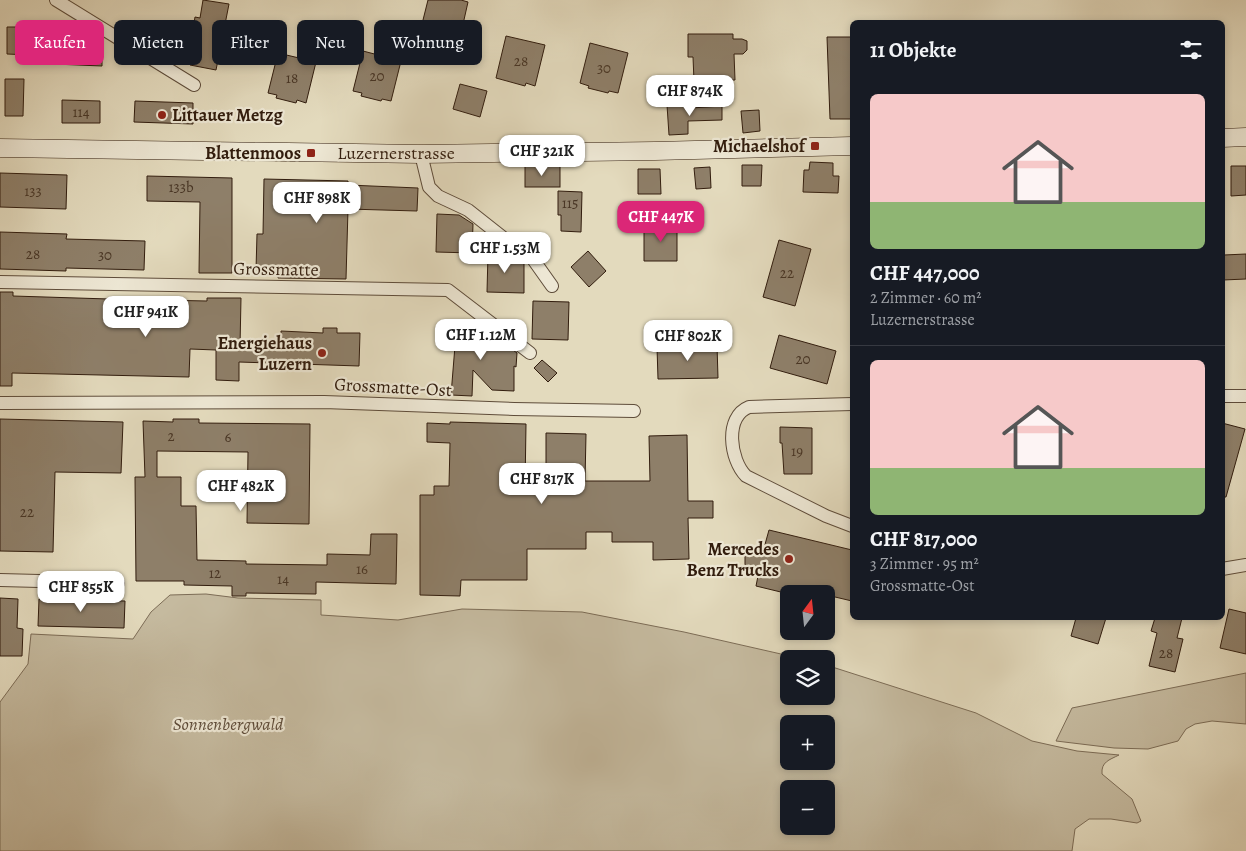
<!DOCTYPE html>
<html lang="de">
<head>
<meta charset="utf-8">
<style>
  :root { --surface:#171b24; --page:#242831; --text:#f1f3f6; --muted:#9ea1a6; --line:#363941; --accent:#db2777 }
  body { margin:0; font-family:Alegreya,serif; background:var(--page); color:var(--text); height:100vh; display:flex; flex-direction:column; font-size:19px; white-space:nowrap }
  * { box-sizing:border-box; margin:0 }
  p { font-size:16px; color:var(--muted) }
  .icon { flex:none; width:28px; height:28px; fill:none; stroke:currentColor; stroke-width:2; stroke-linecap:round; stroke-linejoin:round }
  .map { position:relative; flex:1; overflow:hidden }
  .side { position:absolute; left:850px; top:20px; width:375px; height:600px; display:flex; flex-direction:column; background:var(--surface); border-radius:8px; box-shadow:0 2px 8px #0003 }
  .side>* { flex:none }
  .top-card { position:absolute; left:15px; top:20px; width:475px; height:45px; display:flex; gap:10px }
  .needle { width:32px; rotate:15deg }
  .buttons { position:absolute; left:780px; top:585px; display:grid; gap:10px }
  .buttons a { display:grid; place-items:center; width:55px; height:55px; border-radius:8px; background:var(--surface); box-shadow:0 2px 8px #0003; font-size:25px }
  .price { position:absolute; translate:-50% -42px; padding:0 11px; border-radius:10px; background:#fff; color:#222; font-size:16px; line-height:32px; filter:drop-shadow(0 1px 2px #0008) }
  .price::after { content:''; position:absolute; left:50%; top:30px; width:15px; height:11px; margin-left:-8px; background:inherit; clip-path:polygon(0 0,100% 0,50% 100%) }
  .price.active { background:var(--accent); color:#fff }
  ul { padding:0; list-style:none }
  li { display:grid; align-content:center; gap:10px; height:265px; padding:0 20px }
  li+li { border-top:1px solid var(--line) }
  li span { display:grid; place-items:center; height:155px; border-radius:8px; color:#555 }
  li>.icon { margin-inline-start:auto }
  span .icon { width:90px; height:90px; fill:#fffc; stroke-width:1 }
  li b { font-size:21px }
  h2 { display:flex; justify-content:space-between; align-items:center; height:60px; padding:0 20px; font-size:21px }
  .pill { padding:0 18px; border-radius:8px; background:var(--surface); box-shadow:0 2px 8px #0003; font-size:18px; line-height:45px }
  .pill.active { background:var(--accent); color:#fff }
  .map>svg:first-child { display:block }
  .green { fill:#c5ba9f; stroke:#7c6c56; fill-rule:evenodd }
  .building { fill:#8e7f69; stroke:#321d0e }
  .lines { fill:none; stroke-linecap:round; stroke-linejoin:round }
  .street-casing { stroke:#5e4c3a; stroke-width:14 }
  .secondary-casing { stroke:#321d0e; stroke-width:19 }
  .street { stroke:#ede7d4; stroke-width:12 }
  .secondary { stroke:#ede7d4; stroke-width:18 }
  .poi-dot { fill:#8f2418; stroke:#ede7d4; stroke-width:2 }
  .labels { text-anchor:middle; stroke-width:4.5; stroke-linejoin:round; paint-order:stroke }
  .number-label { font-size:15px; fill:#493625 }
  .poi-label { font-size:18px; font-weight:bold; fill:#321d0e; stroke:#ede7d4; text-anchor:end }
  .street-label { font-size:18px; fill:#321d0e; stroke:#ede7d4 }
  .park-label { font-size:18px; font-style:italic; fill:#5e4c3a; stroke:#ede7d4 }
</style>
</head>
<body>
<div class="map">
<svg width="1246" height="851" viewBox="0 0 1246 851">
  <rect width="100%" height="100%" fill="#e3dabd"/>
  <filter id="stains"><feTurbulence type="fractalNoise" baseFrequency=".004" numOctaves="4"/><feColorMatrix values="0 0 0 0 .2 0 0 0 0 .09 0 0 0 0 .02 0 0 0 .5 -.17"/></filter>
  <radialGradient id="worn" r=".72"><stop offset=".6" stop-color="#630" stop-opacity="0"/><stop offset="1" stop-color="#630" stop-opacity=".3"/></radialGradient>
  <g class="green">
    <path d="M206 594 238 598 321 600V615L398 620 462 609 582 612 684 632 803 659H789V696H826V665L976 713 1032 741 1077 751 1119 755C1109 760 1101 762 1102 774L1132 799 1141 821 1137 823 1111 819H1089L1075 829 1072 851H0V702L28 664 31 634 133 639 151 612 170 595ZM789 724H826V761H789ZM789 789H826V826H789Z"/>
    <polygon points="1246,673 1246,724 1212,721 1195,724 1186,729 1178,741 1148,749 1114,748 1056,741 1072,708"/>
  </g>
  <g class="building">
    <polygon points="203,0 229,4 216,70 190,65 194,47 190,46 195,17 200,18"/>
    <polygon points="428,0 461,0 468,2 459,42 449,40 449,42 428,37 429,34 420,32"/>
    <polygon points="7,27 21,27 21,31 55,32 55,41 89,42 89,39 102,40 102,66 54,64 54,56 7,54"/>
    <polygon points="688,34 733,34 733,39 742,39 747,41 747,50 743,54 734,54 735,80 694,81 693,57 688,57"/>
    <polygon points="506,36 545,45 535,86 526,83 525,86 496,78"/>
    <polygon points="827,37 852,37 852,119 830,119"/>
    <polygon points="590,43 628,53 618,93 609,91 608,93 588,88 589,86 580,83"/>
    <polygon points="363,51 401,61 391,101 382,99 381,101 361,96 362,93 353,91"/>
    <polygon points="278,53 316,62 306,103 297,100 296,103 276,98 277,95 268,93"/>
    <polygon points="5,79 24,79 23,116 5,116"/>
    <polygon points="460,84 487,91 480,117 453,109"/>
    <polygon points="62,100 100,101 100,123 62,123"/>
    <polygon points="135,101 193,103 193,124 134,122"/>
    <polygon points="690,104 691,108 722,106 722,120 688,121 688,134 669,135 667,105"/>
    <polygon points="759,110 760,131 743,133 741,111"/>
    <polygon points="810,162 833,163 833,176 839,176 838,193 803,192 804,170 809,170"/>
    <polygon points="742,165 762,165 761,186 742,186"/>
    <rect x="525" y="166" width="35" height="21"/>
    <polygon points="1231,166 1246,166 1246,195 1231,196"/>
    <polygon points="710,167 711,188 696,189 694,168"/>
    <polygon points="638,169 660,169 661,194 638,194"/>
    <polygon points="0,173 67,175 66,209 0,207"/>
    <polygon points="147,176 232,178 232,273 199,273 200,202 147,201"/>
    <polygon points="264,179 348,181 348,185 418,188 417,211 348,209 346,279 278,278 278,270 256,270 257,234 263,234"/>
    <polygon points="558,191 582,192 581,232 561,231 561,215 558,215"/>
    <polygon points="437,214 459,215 473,224 472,253 436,252"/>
    <polygon points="677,225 677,261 644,261 644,226"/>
    <polygon points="0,232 67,234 66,239 145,241 144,270 66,268 66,271 0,269"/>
    <polygon points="779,240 811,249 795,306 763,297"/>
    <polygon points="588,251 606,271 589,287 571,267"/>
    <polygon points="488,254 514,254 524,261 524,293 487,292"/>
    <polygon points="1246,254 1246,279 1223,280 1224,255"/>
    <polygon points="0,292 13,292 13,296 109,299 207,301 207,298 241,298 240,346 281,347 281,331 323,333 323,328 337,328 337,333 360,333 359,366 239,362 239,381 216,380 216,350 190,349 189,377 12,373 12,386 0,386"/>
    <polygon points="533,301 569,302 568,340 532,339"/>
    <polygon points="457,321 475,321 475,333 492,334 517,353 516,367 514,366 514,391 492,390 473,370 472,396 451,395"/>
    <polygon points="779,335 836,351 827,384 770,368"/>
    <polygon points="717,345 718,378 658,379 657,347"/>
    <polygon points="542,360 557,373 548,382 534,368"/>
    <polygon points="0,419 123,422 121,473 55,472 53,552 0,551"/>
    <polygon points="173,419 199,419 199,423 310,424 309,524 247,523 248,452 157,451 157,477 181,477 181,506 196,506 197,560 246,561 246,564 327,565 327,554 370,555 371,534 397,534 396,584 316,582 316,594 246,593 246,596 232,596 232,586 184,585 184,581 136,581 135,477 145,477 143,421 173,422"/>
    <polygon points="450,422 526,424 525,488 546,488 546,433 586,434 585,481 650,481 649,436 687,435 688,501 713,501 713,518 688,518 689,559 653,560 653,542 612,542 612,532 586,532 586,549 527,549 527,580 461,580 460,596 420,595 420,495 434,495 434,486 449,486 450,443 427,442 427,423 450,424"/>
    <polygon points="1222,423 1245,429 1226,497 1222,497"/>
    <polygon points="780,427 812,428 812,474 784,474 782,443 780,443"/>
    <polygon points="769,530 852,550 852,601 797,588 796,594 789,594 756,586 758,576 753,574 754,568 745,566 745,549 764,548"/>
    <polygon points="0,598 18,599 17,628 23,629 22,656 0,656"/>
    <polygon points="39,599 125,601 124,628 38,626"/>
    <polygon points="1229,609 1246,613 1246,654 1220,648"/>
    <polygon points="1076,618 1106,618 1098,644 1071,636"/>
    <polygon points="1155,618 1182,618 1177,638 1183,639 1175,672 1149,666 1157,633 1151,631"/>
  </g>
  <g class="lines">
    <defs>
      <g id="street">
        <polyline points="56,0 194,85"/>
        <polyline points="421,154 429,187 438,196 468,210 506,240 530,255 552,286"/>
        <polyline points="0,282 448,290 530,353"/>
        <polyline points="1222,396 1246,396"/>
        <polyline points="0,403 324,402 514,409 634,411"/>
        <path d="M852 404 749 407C724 417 730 460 746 476L826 516 852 526"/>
        <polyline points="1222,569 1246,565"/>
        <polyline points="0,580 118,583"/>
      </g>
      <g id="secondary">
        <polyline points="1222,138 1246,137"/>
        <polyline points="0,148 421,154 655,151 852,146"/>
      </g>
    </defs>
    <use href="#street" class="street-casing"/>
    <use href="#secondary" class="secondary-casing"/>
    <use href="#street" class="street"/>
    <use href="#secondary" class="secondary"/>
  </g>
  <g class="poi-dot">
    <circle cx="162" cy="115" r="5"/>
    <rect x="810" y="141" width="10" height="10" rx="2.5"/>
    <rect x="306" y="148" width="10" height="10" rx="2.5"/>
    <circle cx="322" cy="353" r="5"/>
    <circle cx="789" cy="559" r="5"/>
  </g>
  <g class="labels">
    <g class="number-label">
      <text x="521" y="66">28</text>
      <text x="604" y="73">30</text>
      <text x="377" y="81">20</text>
      <text x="292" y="83">18</text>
      <text x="81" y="117">114</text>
      <text x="181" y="192">133b</text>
      <text x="33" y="196">133</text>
      <text x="570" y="208">115</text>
      <text x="33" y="259">28</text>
      <text x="105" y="260">30</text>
      <text x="787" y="278">22</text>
      <text x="803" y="364">20</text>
      <text x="171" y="441">2</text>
      <text x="228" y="442">6</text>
      <text x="797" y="456">19</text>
      <text x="27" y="517">22</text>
      <text x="362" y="574">16</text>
      <text x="215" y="578">12</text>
      <text x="283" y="584">14</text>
      <text x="1166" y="658">28</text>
    </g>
    <g class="poi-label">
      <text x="172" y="121" text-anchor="start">Littauer Metzg</text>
      <text x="805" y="152">Michaelshof</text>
      <text x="301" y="159">Blattenmoos</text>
      <text x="312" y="349">Energiehaus<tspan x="312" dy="21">Luzern</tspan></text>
      <text x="779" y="555">Mercedes<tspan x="779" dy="21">Benz Trucks</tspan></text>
    </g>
    <g class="street-label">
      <text x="396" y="159">Luzernerstrasse</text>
      <text transform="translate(276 269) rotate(1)" y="6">Grossmatte</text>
      <text transform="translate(393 387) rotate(3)" y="6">Grossmatte-Ost</text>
    </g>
    <g class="park-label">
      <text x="228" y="730">Sonnenbergwald</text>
    </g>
  </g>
  <rect width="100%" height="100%" filter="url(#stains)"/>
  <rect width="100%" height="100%" fill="url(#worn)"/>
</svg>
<div class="buttons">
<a><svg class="needle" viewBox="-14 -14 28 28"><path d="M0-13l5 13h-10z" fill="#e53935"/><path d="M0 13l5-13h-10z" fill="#9ea1a6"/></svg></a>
<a><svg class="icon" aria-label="layers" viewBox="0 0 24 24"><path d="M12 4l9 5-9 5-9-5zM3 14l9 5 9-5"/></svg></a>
<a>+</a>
<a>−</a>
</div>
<b class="price" style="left:690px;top:117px">CHF 874K</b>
<b class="price" style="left:542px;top:177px">CHF 321K</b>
<b class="price" style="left:317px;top:224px">CHF 898K</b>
<b class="price active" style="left:661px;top:243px">CHF 447K</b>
<b class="price" style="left:505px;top:274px">CHF 1.53M</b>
<b class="price" style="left:146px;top:338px">CHF 941K</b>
<b class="price" style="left:481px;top:361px">CHF 1.12M</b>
<b class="price" style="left:688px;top:362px">CHF 802K</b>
<b class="price" style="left:542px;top:505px">CHF 817K</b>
<b class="price" style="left:241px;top:512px">CHF 482K</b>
<b class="price" style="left:81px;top:613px">CHF 855K</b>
<div class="top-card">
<a class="pill active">Kaufen</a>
<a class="pill">Mieten</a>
<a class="pill">Filter</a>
<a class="pill">Neu</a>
<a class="pill">Wohnung</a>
</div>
<section class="side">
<h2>11 Objekte<svg class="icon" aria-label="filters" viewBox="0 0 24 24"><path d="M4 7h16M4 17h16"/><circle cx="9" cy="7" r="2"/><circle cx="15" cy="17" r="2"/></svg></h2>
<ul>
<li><span style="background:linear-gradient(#f6c9c9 70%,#8fb573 0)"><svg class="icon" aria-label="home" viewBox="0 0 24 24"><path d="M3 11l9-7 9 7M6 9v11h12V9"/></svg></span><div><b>CHF 447,000</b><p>2 Zimmer · 60 m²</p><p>Luzernerstrasse</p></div></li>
<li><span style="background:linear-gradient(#f6c9c9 70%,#8fb573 0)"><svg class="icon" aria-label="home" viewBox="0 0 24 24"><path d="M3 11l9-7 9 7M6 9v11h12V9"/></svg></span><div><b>CHF 817,000</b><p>3 Zimmer · 95 m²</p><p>Grossmatte-Ost</p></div></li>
</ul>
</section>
</div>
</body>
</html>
